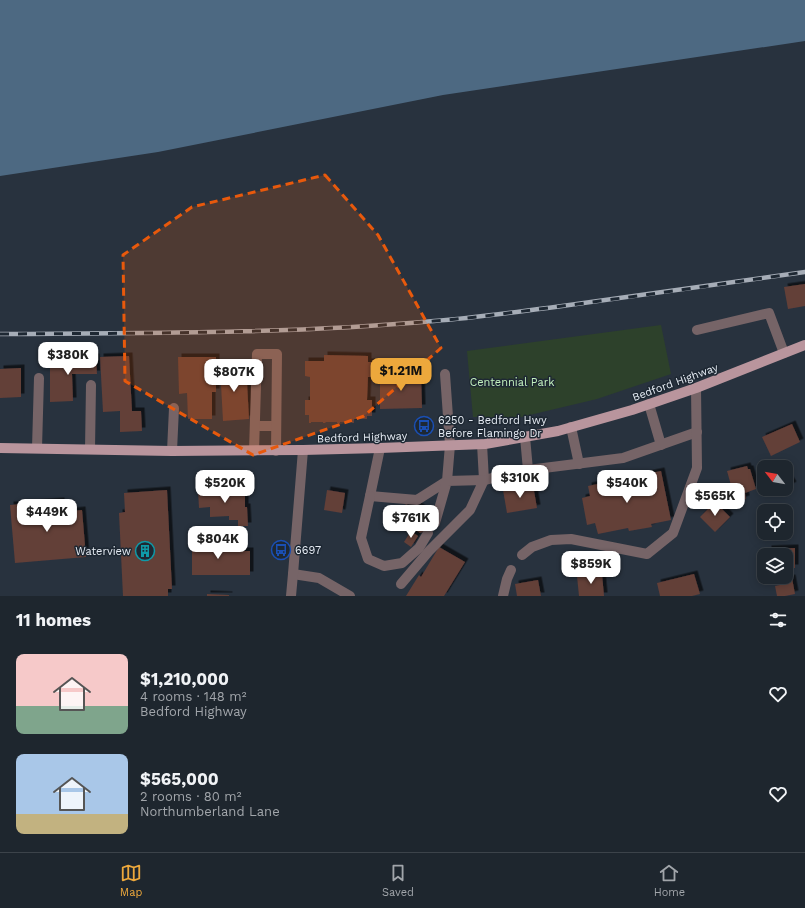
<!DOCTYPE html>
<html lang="en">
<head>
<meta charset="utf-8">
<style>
  :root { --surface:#1e262e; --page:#2b323a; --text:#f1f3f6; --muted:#a1a5aa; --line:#3c434a; --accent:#eda83c }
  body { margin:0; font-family:"Work Sans",sans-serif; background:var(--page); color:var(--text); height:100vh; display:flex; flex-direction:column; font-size:15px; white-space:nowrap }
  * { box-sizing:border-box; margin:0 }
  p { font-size:13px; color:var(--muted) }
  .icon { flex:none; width:22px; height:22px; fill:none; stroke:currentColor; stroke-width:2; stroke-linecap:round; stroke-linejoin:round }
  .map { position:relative; height:596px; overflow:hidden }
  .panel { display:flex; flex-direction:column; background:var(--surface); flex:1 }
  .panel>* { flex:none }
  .needle { width:26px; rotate:301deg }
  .controls { position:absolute; left:757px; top:460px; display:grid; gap:8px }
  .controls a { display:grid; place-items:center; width:36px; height:36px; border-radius:8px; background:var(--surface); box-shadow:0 2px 10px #0003,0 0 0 1px var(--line); font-size:20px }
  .price { position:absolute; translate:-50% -34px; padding:0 9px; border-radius:8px; background:#fff; color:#222; font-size:13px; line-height:26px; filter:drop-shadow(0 1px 2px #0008) }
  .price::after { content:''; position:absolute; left:50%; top:24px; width:12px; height:9px; margin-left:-6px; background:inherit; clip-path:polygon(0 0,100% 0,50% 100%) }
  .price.current { background:var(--accent); color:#111 }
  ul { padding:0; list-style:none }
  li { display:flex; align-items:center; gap:12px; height:100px; padding:0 16px }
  li span { display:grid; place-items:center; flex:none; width:112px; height:80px; border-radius:8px; color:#555 }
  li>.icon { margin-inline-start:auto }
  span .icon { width:48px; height:48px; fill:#fffc; stroke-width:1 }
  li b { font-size:17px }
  h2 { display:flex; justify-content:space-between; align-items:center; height:48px; padding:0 16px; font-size:17px }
  .menu { display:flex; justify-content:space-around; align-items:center; height:56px; border-top:1px solid var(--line); background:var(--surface); font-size:11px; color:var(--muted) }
  .menu a { display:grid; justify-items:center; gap:2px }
  .menu .current { color:var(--accent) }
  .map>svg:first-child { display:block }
  .green { fill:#2d412b }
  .water { fill:#4d6982 }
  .building { fill:#633f38; filter:url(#shadow) }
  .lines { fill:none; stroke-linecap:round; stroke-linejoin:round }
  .minor { stroke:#766467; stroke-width:10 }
  .major { stroke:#b9959d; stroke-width:10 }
  .rail-casing { stroke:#a6adb7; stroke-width:4.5 }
  .rail { stroke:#1e2833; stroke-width:3; stroke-dasharray:9; stroke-linecap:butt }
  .marked { fill:#e8590c; fill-opacity:0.2; stroke:#e8590c; stroke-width:3; stroke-dasharray:8 5; stroke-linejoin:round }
  .labels { text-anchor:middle; stroke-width:3; stroke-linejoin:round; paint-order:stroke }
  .park-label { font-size:11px; fill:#c3f1be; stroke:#1e2833 }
  .street-label { font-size:11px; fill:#e5ebf3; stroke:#1e2833 }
  .poi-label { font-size:11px; fill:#e5ebf3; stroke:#1e2833; text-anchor:start }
</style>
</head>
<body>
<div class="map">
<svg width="805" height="596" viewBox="0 0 805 596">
  <defs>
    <filter id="shadow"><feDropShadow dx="3.5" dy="-3.5" stdDeviation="0" flood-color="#0009"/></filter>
  </defs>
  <rect width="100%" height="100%" fill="#28323e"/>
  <polygon class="green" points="661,325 671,374 597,399 517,418 473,417 467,351"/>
  <polygon class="water" points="0,0 805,0 805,41 443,95 158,152 0,176"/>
  <g class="building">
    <polygon points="805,284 805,306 788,309 784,287"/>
    <polygon points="324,355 368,356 368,362 373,362 372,377 368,377 367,400 372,400 372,416 367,416 367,419 354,419 354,423 351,423 352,422 340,422 340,423 337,423 337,422 326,422 325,423 323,423 323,422 311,422 311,423 309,423 309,415 305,415 305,400 310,400 310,377 305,376 305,361 324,361"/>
    <polygon points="129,356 132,411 141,411 142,431 120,432 120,411 103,412 100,357"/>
    <polygon points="96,357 97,374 72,374 73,401 50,402 50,362 53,362 53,359"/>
    <polygon points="178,357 216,357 216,392 212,392 212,419 188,419 187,393 179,394"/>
    <polygon points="246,365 249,419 223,421 220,366"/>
    <polygon points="21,368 21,397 0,398 0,369"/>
    <polygon points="421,374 422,408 380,409 380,375"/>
    <polygon points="792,424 800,442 771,456 762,437"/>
    <polygon points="747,466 748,469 750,469 756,489 745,493 746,499 739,501 738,495 734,496 727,471"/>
    <polygon points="661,471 671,520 651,524 652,527 629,531 628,528 598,534 595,523 587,525 582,498 590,496 588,486"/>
    <polygon points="786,473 793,485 786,489"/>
    <polygon points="533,485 537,508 507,513 503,490"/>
    <polygon points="245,489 245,507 247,507 248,526 238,526 238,520 229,520 229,516 210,517 210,507 199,508 198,490"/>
    <polygon points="776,489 786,489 779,493"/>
    <polygon points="167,490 172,589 168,589 168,596 123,596 119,513 125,512 124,493"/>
    <polygon points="327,490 345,493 342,513 324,510"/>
    <polygon points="61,501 62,512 82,510 86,557 15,563 10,505"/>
    <polygon points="715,502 730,517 715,532 700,517"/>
    <polygon points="406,504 412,508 418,506 432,515 432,521 437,525 430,534 426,531 420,533 406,523 406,518 399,514"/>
    <polygon points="411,531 418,536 411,547 404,542"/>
    <polygon points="192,539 213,539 213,551 250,551 250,575 192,575"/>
    <polygon points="439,547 465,562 444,596 406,596 419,575 421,577"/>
    <polygon points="795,548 795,568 786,568 786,555 768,555 768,549"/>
    <polygon points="602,574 604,596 579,596 577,576"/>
    <polygon points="694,574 700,594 692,596 660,596 657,583"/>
    <polygon points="792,578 795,594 785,596 777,596 775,586 780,585 779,581"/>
    <polygon points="538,580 541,596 517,596 515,584"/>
    <polygon points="207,594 229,595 229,596 207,596"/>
  </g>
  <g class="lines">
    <g class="minor">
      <polyline points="697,330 769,313 784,353"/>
      <polyline points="649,404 661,445"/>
      <polyline points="255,426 276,426"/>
      <polyline points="571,427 579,464"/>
      <polyline points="525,437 528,470"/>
      <polyline points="482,444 484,480 528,470 623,458 697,432"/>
      <polyline points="37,448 39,378"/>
      <polyline points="380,448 370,496 417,500 447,481 450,445 445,374"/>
      <polyline points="90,449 91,385"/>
      <polyline points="172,451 174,408"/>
      <polyline points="254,451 257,354 277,354 276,451"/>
      <polyline points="370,496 361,538 368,559 384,566 402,563 419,548 428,533"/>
      <polyline points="522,555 532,547 551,540 571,539 647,554 673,533 697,468 696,388"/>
      <polyline points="293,574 319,578 350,596"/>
      <polyline points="401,584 429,551 470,510 484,480 447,481 435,523"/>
      <polyline points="291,596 293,574 303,450"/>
      <polyline points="503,596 507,579 511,570"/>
    </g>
    <polyline class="major" points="0,448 172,451 303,450 380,448 485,444 558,431 632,410 696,388 805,345"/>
    <defs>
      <path id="rail" d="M0 334C145 333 290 334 434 321 475 318 515 312 555 307 639 296 722 284 805 272"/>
    </defs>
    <use href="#rail" class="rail-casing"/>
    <use href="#rail" class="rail"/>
  </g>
  <path class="marked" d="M325 175 378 235 441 348 364 416 253 455 125 381 123 255 192 207Z"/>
  <defs>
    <symbol id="bus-ring" viewBox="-11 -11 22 22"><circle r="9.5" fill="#1e2833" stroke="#1a4fb4" stroke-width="1.5"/><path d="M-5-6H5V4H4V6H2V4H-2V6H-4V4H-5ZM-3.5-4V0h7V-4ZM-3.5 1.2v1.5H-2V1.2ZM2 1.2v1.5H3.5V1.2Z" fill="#1a4fb4"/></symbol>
    <symbol id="building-ring" viewBox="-11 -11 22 22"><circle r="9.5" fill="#1e2833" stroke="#0f9aa8" stroke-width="1.5"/><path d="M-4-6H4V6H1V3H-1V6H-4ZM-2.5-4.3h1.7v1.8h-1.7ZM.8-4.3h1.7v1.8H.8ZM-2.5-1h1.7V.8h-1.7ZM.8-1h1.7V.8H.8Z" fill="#0f9aa8"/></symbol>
  </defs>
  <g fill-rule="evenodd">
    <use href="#bus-ring" x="413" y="415" width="22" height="22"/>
    <use href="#bus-ring" x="270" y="539" width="22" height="22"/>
    <use href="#building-ring" x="134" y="540" width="22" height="22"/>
  </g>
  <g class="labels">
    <g class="park-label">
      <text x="512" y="386">Centennial Park</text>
    </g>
    <g class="street-label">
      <text transform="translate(675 382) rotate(-20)" y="4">Bedford Highway</text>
      <text transform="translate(362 437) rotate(-2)" y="4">Bedford Highway</text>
    </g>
    <g class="poi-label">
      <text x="438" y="424">6250 - Bedford Hwy<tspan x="438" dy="13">Before Flamingo Dr</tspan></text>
      <text x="295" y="554">6697</text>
      <text x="131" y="555" text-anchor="end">Waterview</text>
    </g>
  </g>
</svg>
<div class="controls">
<a><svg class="needle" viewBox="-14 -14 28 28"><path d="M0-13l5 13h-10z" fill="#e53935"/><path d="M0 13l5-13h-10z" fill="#a1a5aa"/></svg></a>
<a><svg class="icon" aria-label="locate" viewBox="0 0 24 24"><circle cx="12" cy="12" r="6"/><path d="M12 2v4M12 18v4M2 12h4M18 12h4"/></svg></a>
<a><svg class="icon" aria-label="layers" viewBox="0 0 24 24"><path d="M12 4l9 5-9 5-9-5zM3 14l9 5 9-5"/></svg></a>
</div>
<b class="price" style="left:68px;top:376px">$380K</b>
<b class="price current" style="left:401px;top:392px">$1.21M</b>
<b class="price" style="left:234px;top:393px">$807K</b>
<b class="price" style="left:520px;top:499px">$310K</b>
<b class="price" style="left:225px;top:504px">$520K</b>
<b class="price" style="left:627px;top:504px">$540K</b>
<b class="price" style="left:715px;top:517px">$565K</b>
<b class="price" style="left:47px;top:533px">$449K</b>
<b class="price" style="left:411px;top:539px">$761K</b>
<b class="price" style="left:218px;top:560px">$804K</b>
<b class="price" style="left:591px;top:585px">$859K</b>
</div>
<section class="panel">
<h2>11 homes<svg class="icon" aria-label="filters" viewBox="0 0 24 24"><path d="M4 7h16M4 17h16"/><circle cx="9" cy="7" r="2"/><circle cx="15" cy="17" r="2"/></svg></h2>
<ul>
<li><span style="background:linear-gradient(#f6c9c9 65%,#7fa58c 0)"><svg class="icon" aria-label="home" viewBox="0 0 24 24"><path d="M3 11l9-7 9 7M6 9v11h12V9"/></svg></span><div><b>$1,210,000</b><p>4 rooms · 148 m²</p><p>Bedford Highway</p></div><svg class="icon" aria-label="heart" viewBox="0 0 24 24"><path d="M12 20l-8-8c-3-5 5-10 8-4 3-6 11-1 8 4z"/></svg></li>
<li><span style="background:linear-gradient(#a9c7e8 75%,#c2b280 0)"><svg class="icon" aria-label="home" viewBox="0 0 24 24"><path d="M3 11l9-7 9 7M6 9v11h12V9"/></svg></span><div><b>$565,000</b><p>2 rooms · 80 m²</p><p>Northumberland Lane</p></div><svg class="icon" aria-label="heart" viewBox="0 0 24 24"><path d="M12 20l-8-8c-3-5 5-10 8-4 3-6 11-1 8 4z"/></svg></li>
</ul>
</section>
<nav class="menu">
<a class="current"><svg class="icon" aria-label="map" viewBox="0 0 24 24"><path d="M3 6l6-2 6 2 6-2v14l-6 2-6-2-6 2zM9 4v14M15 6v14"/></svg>Map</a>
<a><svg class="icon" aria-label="saved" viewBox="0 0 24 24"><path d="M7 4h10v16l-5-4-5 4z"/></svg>Saved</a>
<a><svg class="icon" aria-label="home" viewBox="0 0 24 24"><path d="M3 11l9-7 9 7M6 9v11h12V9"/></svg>Home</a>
</nav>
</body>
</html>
